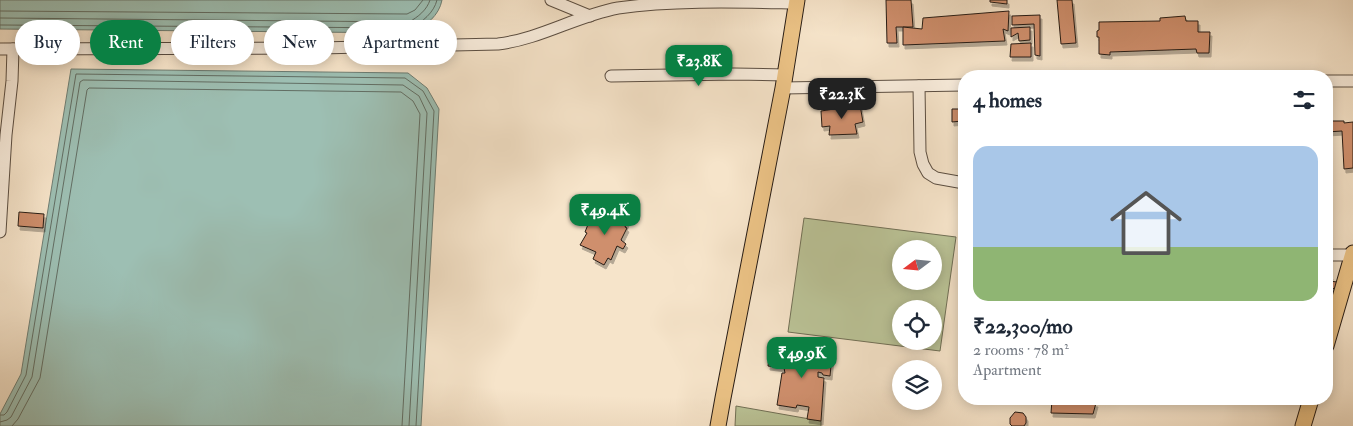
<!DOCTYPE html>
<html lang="en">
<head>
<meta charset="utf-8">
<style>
  :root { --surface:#fff; --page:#f2f2f3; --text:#1f2937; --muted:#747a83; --line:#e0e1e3; --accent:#0b8043 }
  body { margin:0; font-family:"IM FELL Double Pica",serif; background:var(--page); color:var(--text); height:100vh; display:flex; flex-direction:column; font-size:19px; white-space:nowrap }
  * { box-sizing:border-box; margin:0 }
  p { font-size:16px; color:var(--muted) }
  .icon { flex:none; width:28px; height:28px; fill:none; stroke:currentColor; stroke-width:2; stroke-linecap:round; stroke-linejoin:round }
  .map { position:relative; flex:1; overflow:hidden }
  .panel { position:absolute; left:958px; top:70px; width:375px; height:335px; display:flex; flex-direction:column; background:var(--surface); border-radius:20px; box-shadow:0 2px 12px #0003 }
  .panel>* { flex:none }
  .guide { position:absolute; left:15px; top:20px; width:475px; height:45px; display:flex; gap:10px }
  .needle { width:32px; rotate:254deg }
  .tools { position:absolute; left:892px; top:240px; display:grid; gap:10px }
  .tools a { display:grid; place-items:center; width:50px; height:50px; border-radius:50%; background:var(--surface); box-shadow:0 2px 12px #0003; font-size:25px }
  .price { position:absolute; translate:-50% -42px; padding:0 11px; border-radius:10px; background:var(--accent); color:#fff; font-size:16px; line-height:32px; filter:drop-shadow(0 1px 2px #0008) }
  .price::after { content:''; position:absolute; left:50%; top:30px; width:15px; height:11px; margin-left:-8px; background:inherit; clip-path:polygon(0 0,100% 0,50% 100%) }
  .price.selected { background:#222; color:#fff }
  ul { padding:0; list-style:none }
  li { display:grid; align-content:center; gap:10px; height:265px; padding:0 15px }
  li+li { border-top:1px solid var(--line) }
  li span { display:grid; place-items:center; height:155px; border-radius:15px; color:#555 }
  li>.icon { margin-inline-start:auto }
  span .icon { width:90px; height:90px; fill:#fffc; stroke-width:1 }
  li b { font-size:21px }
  h2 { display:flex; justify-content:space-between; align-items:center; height:60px; padding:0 15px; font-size:21px }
  .pill { padding:0 18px; border-radius:22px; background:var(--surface); box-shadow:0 2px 12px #0003; font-size:18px; line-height:45px }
  .pill.selected { background:var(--accent); color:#fff }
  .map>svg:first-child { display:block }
  .green { fill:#bbc498; stroke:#717056; fill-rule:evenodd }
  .water { fill:#9dbfb3; stroke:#6e7e74 }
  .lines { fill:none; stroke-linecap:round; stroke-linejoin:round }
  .shore { stroke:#626e64; stroke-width:1 }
  .building { fill:#cf8f6d; stroke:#271c15; filter:url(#shadow) }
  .minor-casing { stroke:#5b4e42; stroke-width:13 }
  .major-casing { stroke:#271c15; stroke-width:17 }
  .minor { stroke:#f9eddd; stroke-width:11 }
  .major { stroke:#ebc285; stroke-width:15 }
</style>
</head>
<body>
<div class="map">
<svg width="1353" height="426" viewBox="0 0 1353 426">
  <defs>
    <filter id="shadow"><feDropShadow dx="2" dy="4" stdDeviation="0" flood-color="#0004"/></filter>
  </defs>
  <rect width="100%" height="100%" fill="#f6e4ca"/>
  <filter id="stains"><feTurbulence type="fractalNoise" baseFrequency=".004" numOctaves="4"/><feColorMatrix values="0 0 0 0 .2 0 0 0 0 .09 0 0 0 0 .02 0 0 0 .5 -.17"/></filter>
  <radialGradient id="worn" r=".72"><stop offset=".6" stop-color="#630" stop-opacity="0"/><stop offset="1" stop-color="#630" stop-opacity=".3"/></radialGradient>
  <g class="green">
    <path d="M804 218 956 237 940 351 788 332ZM901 249H934V281H901ZM901 309H934V341H901Z"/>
    <polygon points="736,406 821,421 821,426 735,426"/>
  </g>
  <g class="water">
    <path d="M0 0H442C439 16 426 25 413 33L0 29Z"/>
    <polygon points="71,69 408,73 427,88 439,109 421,426 0,426 0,414 21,374"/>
  </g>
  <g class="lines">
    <g class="shore">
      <polyline points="0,11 407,14 415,10 423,0"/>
      <path d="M0 18 409 22C418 17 427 10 430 0"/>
      <path d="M0 25 411 28C422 22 434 13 437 0"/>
      <polyline points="0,415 4,415 7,412 26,375 76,74 405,78 423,91 434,111 416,426"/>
      <polyline points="0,422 7,420 11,417 32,377 80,82 83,80 403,85 419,96 427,113 409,426"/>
      <polyline points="12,426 18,419 40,378 87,90 89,88 401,92 413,101 420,114 402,426"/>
    </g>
  </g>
  <g class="building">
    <polygon points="886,0 911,0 913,27 896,27 897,43 887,43"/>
    <polygon points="990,0 1007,0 1007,4 990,2"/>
    <polygon points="1057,0 1072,0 1076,43 1061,44"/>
    <polygon points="1009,11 1008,31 1003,29 1005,41 903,45 903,27 922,29 923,18"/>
    <polygon points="1040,15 1040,56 1035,55 1034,24 1012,25 1012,16"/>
    <polygon points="1185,16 1186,21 1198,21 1198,32 1210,32 1209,53 1197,53 1196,49 1110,52 1110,55 1099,54 1099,37 1097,37 1097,31 1099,30 1099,22 1160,21 1160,18"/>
    <polygon points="1030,27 1030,40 1019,41 1018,33 1011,37 1011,28"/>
    <polygon points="1031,43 1031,57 1010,57 1011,44"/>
    <polygon points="960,97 964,97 964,132 962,132 962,121 952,122 952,109 961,109"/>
    <polygon points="860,105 863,122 855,124 857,134 829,135 830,126 822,127 821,111"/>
    <polygon points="1326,121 1344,121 1344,123 1353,122 1353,168 1344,169 1342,131 1326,132"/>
    <polygon points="598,211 615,218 617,215 628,219 625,227 627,228 621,240 626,244 623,249 617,246 611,260 608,258 604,265 593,259 596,252 580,245 587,233 585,232 589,222 591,223"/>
    <polygon points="19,212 44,214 43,228 18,226"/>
    <polygon points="1326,220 1328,220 1327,224 1330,224 1330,236 1326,237"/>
    <polygon points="1326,275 1331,275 1330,281 1337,282 1336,289 1330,288 1328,293 1326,293"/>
    <polygon points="770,349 832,355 830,376 823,375 822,373 818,372 818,377 824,378 821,421 807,419 809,407 797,405 796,408 777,405 782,373 785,373 784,368 768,366"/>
    <polygon points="1052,400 1096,403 1093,414 1051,413"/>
    <polygon points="1015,412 1023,413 1026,417 1026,423 1024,426 1012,426 1010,424 1010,418"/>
  </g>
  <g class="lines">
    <defs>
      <g id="minor">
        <polyline points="551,0 590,16"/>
        <path d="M0 49 319 48 498 44C540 39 576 16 618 8 675 0 738 2 796 3"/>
        <polyline points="611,76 734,74 786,75"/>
        <polyline points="1326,81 1353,81"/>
        <polyline points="919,86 920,152 923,164 928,173 936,178 964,183"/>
        <polyline points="783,88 964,85"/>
        <polyline points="0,232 6,135 12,81 13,49"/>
        <polyline points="1326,255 1352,255"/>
      </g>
      <g id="major">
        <polyline points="1326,346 1353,253"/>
        <polyline points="718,426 723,398 783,88 797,0"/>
        <polyline points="1303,426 1311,399"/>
      </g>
    </defs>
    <use href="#minor" class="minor-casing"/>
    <use href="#major" class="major-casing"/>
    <use href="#minor" class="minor"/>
    <use href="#major" class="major"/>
  </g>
  <rect width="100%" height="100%" filter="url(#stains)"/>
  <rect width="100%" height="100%" fill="url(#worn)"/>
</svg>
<div class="tools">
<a><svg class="needle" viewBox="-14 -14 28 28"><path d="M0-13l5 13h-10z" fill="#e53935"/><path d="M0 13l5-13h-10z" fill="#747a83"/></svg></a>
<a><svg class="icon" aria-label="locate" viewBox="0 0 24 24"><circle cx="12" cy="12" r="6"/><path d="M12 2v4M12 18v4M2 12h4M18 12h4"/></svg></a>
<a><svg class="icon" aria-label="layers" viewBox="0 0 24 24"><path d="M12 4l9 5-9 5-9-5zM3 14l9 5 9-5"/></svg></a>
</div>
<b class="price" style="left:699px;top:87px">₹23.8K</b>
<b class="price selected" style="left:842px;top:120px">₹22.3K</b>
<b class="price" style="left:605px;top:236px">₹49.4K</b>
<b class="price" style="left:802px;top:379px">₹49.9K</b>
<div class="guide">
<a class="pill">Buy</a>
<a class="pill selected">Rent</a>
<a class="pill">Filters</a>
<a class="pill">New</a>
<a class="pill">Apartment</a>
</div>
<section class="panel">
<h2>4 homes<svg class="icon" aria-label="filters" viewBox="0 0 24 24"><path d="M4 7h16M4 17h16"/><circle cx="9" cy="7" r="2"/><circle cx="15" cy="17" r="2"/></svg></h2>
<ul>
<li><span style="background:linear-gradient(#a9c7e8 65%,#8fb573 0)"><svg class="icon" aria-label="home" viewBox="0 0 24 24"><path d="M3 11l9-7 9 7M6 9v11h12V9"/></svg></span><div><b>₹22,300/mo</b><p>2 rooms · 78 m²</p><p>Apartment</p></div></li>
</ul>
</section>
</div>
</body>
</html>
